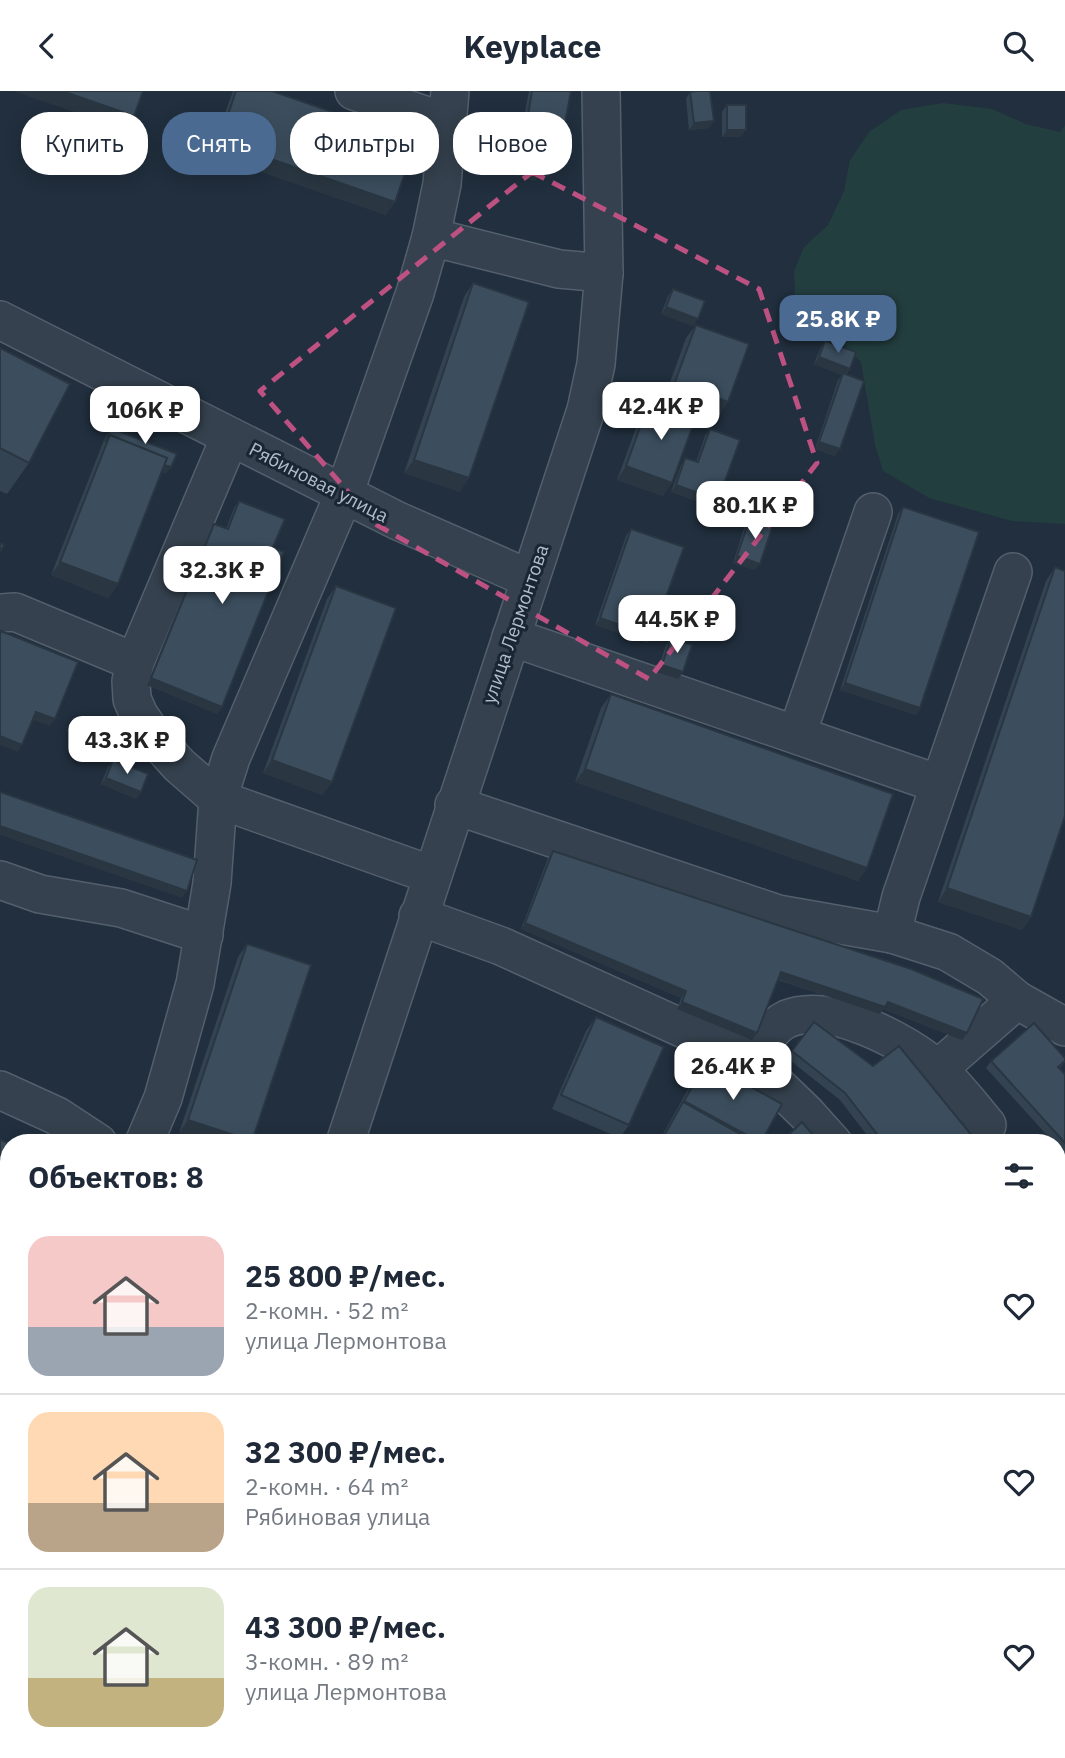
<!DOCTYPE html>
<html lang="ru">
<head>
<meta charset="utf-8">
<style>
  :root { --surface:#fff; --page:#f2f2f3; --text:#1f2937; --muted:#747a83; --line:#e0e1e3; --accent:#4b6a91 }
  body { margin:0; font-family:"IBM Plex Sans",sans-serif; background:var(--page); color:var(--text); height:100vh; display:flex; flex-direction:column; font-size:26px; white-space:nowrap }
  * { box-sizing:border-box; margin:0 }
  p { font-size:23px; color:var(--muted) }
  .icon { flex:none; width:38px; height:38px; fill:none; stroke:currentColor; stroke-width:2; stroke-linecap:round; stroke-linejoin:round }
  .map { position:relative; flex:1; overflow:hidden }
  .panel { position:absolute; left:0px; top:1043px; width:1066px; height:625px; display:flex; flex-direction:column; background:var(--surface); border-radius:28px 28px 0 0; box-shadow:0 4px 18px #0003 }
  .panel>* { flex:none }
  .top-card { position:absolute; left:21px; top:21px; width:700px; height:63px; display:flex; gap:14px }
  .price { position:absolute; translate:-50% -60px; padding:0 16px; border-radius:14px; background:#fff; color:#222; font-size:23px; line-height:46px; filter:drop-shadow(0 2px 4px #0008) }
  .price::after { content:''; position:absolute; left:50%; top:42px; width:21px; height:16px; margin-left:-10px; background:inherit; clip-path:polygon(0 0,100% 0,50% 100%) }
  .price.on { background:var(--accent); color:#fff }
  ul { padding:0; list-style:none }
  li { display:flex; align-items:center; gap:21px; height:175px; padding:0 28px }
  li+li { border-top:2px solid var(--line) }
  li span { display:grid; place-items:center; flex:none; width:196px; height:140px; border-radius:21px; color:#555 }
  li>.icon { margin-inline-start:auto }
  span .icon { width:84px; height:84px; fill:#fffc; stroke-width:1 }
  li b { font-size:30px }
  h2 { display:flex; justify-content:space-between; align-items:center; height:84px; padding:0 28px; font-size:30px }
  .chip { padding:0 24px; border-radius:28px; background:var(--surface); box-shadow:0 4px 18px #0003; font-size:24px; line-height:63px }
  .chip.on { background:var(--accent); color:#fff }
  header { display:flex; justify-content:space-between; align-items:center; height:91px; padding:0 28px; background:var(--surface); font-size:32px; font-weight:700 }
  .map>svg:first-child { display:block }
  .green { fill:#233e3f }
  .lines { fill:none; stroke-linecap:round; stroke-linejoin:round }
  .minor-casing { stroke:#535f6c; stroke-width:40 }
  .minor { stroke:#35414e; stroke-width:37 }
  .wall { fill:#344351 }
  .shaded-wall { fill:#2a3742 }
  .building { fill:#3c4e5e; stroke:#2a3742; stroke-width:2 }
  .marked { fill:none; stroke:#bc5182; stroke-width:5; stroke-dasharray:14 9; stroke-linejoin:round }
  .labels { text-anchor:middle; stroke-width:6; stroke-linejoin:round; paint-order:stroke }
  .street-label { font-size:19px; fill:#b0bcca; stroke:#1a2633 }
</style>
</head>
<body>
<header><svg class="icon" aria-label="back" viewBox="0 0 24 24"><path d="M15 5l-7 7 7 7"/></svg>Keyplace<svg class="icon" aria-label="search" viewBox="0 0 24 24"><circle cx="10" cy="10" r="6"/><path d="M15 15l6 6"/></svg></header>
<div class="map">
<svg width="1065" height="1667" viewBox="0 0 1065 1667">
  <rect width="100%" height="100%" fill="#212f3e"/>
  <polygon class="green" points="943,12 992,18 1026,33 1060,41 1065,34 1065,433 1012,430 929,407 883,380 875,354 861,271 842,253 805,230 795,205 794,180 804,156 828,134 844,100 850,69 869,41 901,19"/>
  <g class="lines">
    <defs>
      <g id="minor">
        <polyline points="354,0 448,32"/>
        <polyline points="431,146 559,178 604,182"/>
        <polyline points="0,229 398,430 530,488"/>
        <polyline points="0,522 15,521 135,571 230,346"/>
        <polyline points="511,546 939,693"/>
        <polyline points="135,571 131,590 132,608 139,624 154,646 179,674 218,708 432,784"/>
        <polyline points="797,643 873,421"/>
        <polyline points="454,714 778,823 892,843 901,806 1013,481"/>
        <polyline points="0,789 40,803 121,817 204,844"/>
        <polyline points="418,825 501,855 750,968 807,1023 833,1052"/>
        <polyline points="892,843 948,861 990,886 1017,909 1065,936"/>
        <path d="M750 968C760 955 772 935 787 928 829 910 905 950 936 977 955 993 971 1015 987 1034"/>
        <polyline points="938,978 1017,909"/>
        <polyline points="0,999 57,1025 98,1052"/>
        <polyline points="144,1052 163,1007 195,893 212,792 218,708 231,667 344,403 415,202 431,146 442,93 450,0"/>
        <polyline points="345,1052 586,319 596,273 604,182 601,0"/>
        <polyline points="1057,1107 1065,1119"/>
        <polyline points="0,1227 9,1231"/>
        <polyline points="1057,1270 1065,1262"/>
        <polyline points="0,1324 9,1299"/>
        <polyline points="0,1456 9,1458"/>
        <polyline points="1057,1595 1065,1576"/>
        <polyline points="500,1659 524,1667"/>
        <polyline points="143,1667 145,1659"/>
        <polyline points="897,1667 901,1659"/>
        <polyline points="1027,1667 1030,1659"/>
      </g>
    </defs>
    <use href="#minor" class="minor-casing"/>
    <use href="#minor" class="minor"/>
  </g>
  <g class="wall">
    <polygon points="233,0 272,0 386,124 210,63"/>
    <polygon points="529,0 571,0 560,39 523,31"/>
    <polygon points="690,1 714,30 709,37 689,39 686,8"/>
    <polygon points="727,14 741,46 722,46 722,21"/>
    <polygon points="533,46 539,83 535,90 517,84 528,53"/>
    <polygon points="473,192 460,401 404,382 464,206"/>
    <polygon points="673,198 693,235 661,223 668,205"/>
    <polygon points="696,234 719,325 665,305 686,247"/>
    <polygon points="825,250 850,278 846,284 835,365 815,358 838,289 842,284 814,273 821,256"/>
    <polygon points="0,257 29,372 7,403 0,400"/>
    <polygon points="650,309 663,405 617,389 641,323"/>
    <polygon points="111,337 166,383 162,381 118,493 108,507 51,484 106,344"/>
    <polygon points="710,338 713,416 671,401 681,374 685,367 696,371 705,345"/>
    <polygon points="239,410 273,456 222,616 217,623 147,594 209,439 214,433 226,438 234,417"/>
    <polygon points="903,416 920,617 916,624 840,599 898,423"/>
    <polygon points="750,427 755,479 733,472 745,434"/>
    <polygon points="631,438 652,545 648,552 595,534 626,445"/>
    <polygon points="1055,476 1031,826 1022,839 938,811 1046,490"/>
    <polygon points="336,495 332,691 322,704 263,682 327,508"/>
    <polygon points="671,547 683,581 678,588 657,581 666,554"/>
    <polygon points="611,603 867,777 858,790 575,691 601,617"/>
    <polygon points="113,669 141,701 136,708 101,693 108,676"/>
    <polygon points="553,760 967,942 962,949 883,918 880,923 778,889 757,942 752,949 677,918 681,907 521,838 548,767"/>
    <polygon points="247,853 252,1050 251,1052 207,1052 179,1042 238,866"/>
    <polygon points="596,926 629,1034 620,1047 552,1018 586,940"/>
    <polygon points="792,960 873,975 978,1052 873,1052 840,1009 787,967"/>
    <polygon points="1065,967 1065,971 1060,977 1065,983 1065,1064 1057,1055 1057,1052 1054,1052 986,977 991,970"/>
    <polygon points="706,971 761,1052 658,1052 696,984"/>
    <polygon points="1065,1293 1065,1520 1057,1539 1057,1315"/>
    <polygon points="9,1413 9,1433 3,1431"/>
    <polygon points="9,1528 9,1659 0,1667 0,1540"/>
    <polygon points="1065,1627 1065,1667 1048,1667 1052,1659 1057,1659 1057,1646"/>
  </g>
  <g class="shaded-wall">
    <polygon points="13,0 62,0 134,25 124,38"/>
    <polygon points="528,25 565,32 560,39 523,31"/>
    <polygon points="714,30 709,37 689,39 694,32"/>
    <polygon points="727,39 746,39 741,46 722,46"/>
    <polygon points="219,50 395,111 386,124 210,63"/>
    <polygon points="522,77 539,83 535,90 517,84"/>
    <polygon points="666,216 698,228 693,235 661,223"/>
    <polygon points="819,266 850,278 845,285 814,273"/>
    <polygon points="675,291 728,311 719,325 665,305"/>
    <polygon points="107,351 171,376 166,383 104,359"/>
    <polygon points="819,351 840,358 835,365 815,358"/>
    <polygon points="414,369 469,387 460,401 404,382"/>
    <polygon points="626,375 672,392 663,405 617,389"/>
    <polygon points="676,394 718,409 713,416 671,401"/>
    <polygon points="737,465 760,473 755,479 733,472"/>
    <polygon points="60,471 118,493 108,507 51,484"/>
    <polygon points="600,527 652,545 648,552 595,534"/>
    <polygon points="662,574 683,581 678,588 657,581"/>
    <polygon points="151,587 222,616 217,623 147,594"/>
    <polygon points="845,592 920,617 916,624 840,599"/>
    <polygon points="36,621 55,628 50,635 31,628"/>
    <polygon points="0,645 22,654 18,661 0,654"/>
    <polygon points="272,669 332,691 322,704 263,682"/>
    <polygon points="585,678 867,777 858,790 575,691"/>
    <polygon points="106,687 141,701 136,708 101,693"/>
    <polygon points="0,735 187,800 182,807 0,744"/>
    <polygon points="947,797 1031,826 1022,839 938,811"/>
    <polygon points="525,832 686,900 681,907 521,838"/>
    <polygon points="781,881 888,911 967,942 962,949 883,918 880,923 777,888"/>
    <polygon points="682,911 757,942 752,949 677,918"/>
    <polygon points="188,1029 252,1050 251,1052 207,1052 179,1042"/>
    <polygon points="0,1114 9,1118 9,1124 3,1132 0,1131"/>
    <polygon points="1065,1218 1065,1221 1057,1227 1057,1224"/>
    <polygon points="9,1422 9,1433 3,1431"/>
    <polygon points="6,1554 9,1555 9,1563 0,1576 0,1562"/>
    <polygon points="251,1659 274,1659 276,1660 272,1667"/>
    <polygon points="422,1662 435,1667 418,1667"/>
  </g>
  <g class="building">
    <polygon points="62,0 143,0 134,25"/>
    <polygon points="236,0 272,0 416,50 395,111 219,50"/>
    <polygon points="532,0 571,0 565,32 528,25"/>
    <polygon points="696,0 710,0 714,30 694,32 690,1"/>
    <rect x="727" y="14" width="19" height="25"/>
    <polygon points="533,46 550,53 539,83 522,77"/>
    <polygon points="473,192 529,211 469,387 414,369"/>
    <polygon points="673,198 705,210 698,228 666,216"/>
    <polygon points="696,234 749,253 728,311 675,291"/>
    <polygon points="825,250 856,261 850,278 819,266"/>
    <polygon points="0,257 70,293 29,372 0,357"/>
    <polygon points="843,282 864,290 840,358 819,351"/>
    <polygon points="650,309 696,326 672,392 626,375"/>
    <polygon points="111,337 177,363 171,376 164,374 167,367 110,344 105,351"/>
    <polygon points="710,338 740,349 718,409 676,394 685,367 698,371"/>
    <polygon points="110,344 167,367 118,493 60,471"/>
    <polygon points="239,410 285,428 273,456 284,461 222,616 151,587 214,433 228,438"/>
    <polygon points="903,416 979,441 920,617 845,592"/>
    <polygon points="750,427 773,434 760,473 737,465"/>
    <polygon points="631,438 684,456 652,545 600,527"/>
    <polygon points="0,452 4,454 0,461"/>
    <polygon points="1055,476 1065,480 1065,725 1031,826 947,797"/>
    <polygon points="336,495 396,517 332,691 272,669"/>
    <polygon points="1,540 78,571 55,628 36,621 22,654 0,645 0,543"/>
    <polygon points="671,547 692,554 683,581 662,574"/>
    <polygon points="611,603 893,703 867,777 585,678"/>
    <polygon points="113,669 148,683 141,701 106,687"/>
    <polygon points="0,701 197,769 187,800 0,735"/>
    <polygon points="553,760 911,878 983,908 967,942 888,911 885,916 781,881 757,942 682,911 686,900 525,832"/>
    <polygon points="247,853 311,874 252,1050 188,1029"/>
    <polygon points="596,926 664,956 629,1034 561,1004"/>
    <polygon points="814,931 873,975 899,955 978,1052 884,1052 845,1002 792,960"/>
    <polygon points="1034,932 1065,967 1065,970 1058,976 1065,983 1065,1052 991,970"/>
    <polygon points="706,971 782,1013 761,1052 684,1010"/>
    <polygon points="683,1011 756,1052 660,1052"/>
    <polygon points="802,1031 820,1052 780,1052"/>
    <polygon points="0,1049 9,1052 9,1118 0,1114"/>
    <polygon points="1057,1144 1065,1155 1065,1218 1057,1224"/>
    <polygon points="1065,1299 1065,1520 1057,1539 1057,1321"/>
    <polygon points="9,1544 9,1555 6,1554"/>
    <polygon points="9,1572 9,1659 70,1659 67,1667 0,1667 0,1597"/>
    <polygon points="1065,1632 1065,1667 1050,1667 1054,1659 1057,1659 1057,1651"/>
    <polygon points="423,1659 464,1659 462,1667 435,1667 422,1662"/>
    <polygon points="836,1659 881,1659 877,1667 833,1667"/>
    <polygon points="923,1659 1006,1659 1003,1667 920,1667"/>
  </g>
  <path class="marked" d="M532 81 759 198 817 372 649 588 377 434 260 300Z"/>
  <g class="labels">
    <g class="street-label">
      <text transform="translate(319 391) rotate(27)" y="7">Рябиновая улица</text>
      <text transform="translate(515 533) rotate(-71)" y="7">улица Лермонтова</text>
    </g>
  </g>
</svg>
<b class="price on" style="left:838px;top:264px">25.8K ₽</b>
<b class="price" style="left:661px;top:351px">42.4K ₽</b>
<b class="price" style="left:145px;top:355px">106K ₽</b>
<b class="price" style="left:755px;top:450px">80.1K ₽</b>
<b class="price" style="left:222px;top:515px">32.3K ₽</b>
<b class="price" style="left:677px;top:564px">44.5K ₽</b>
<b class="price" style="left:127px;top:685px">43.3K ₽</b>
<b class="price" style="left:733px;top:1011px">26.4K ₽</b>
<div class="top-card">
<a class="chip">Купить</a>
<a class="chip on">Снять</a>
<a class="chip">Фильтры</a>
<a class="chip">Новое</a>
</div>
<section class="panel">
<h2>Объектов: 8<svg class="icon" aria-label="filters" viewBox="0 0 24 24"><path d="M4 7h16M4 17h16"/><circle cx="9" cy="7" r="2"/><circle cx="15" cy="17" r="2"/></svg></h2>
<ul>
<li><span style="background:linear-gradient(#f6c9c9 65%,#9aa5b1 0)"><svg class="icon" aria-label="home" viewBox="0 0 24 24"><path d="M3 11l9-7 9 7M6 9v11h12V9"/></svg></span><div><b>25 800 ₽/мес.</b><p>2-комн. · 52 m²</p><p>улица Лермонтова</p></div><svg class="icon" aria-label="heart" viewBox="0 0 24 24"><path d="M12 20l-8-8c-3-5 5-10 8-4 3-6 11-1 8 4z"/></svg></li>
<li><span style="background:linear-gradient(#ffd9b3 65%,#b9a48a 0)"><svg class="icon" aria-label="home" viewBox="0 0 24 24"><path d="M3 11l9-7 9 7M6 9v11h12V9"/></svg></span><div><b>32 300 ₽/мес.</b><p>2-комн. · 64 m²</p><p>Рябиновая улица</p></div><svg class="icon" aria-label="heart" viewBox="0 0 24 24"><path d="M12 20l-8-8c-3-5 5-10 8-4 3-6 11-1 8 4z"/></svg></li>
<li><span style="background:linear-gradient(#dfe7d0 65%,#c2b280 0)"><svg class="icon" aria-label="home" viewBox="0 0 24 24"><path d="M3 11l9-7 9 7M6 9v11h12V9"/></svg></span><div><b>43 300 ₽/мес.</b><p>3-комн. · 89 m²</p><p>улица Лермонтова</p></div><svg class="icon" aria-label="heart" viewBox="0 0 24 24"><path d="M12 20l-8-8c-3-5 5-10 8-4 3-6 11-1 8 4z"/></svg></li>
</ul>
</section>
</div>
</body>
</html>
